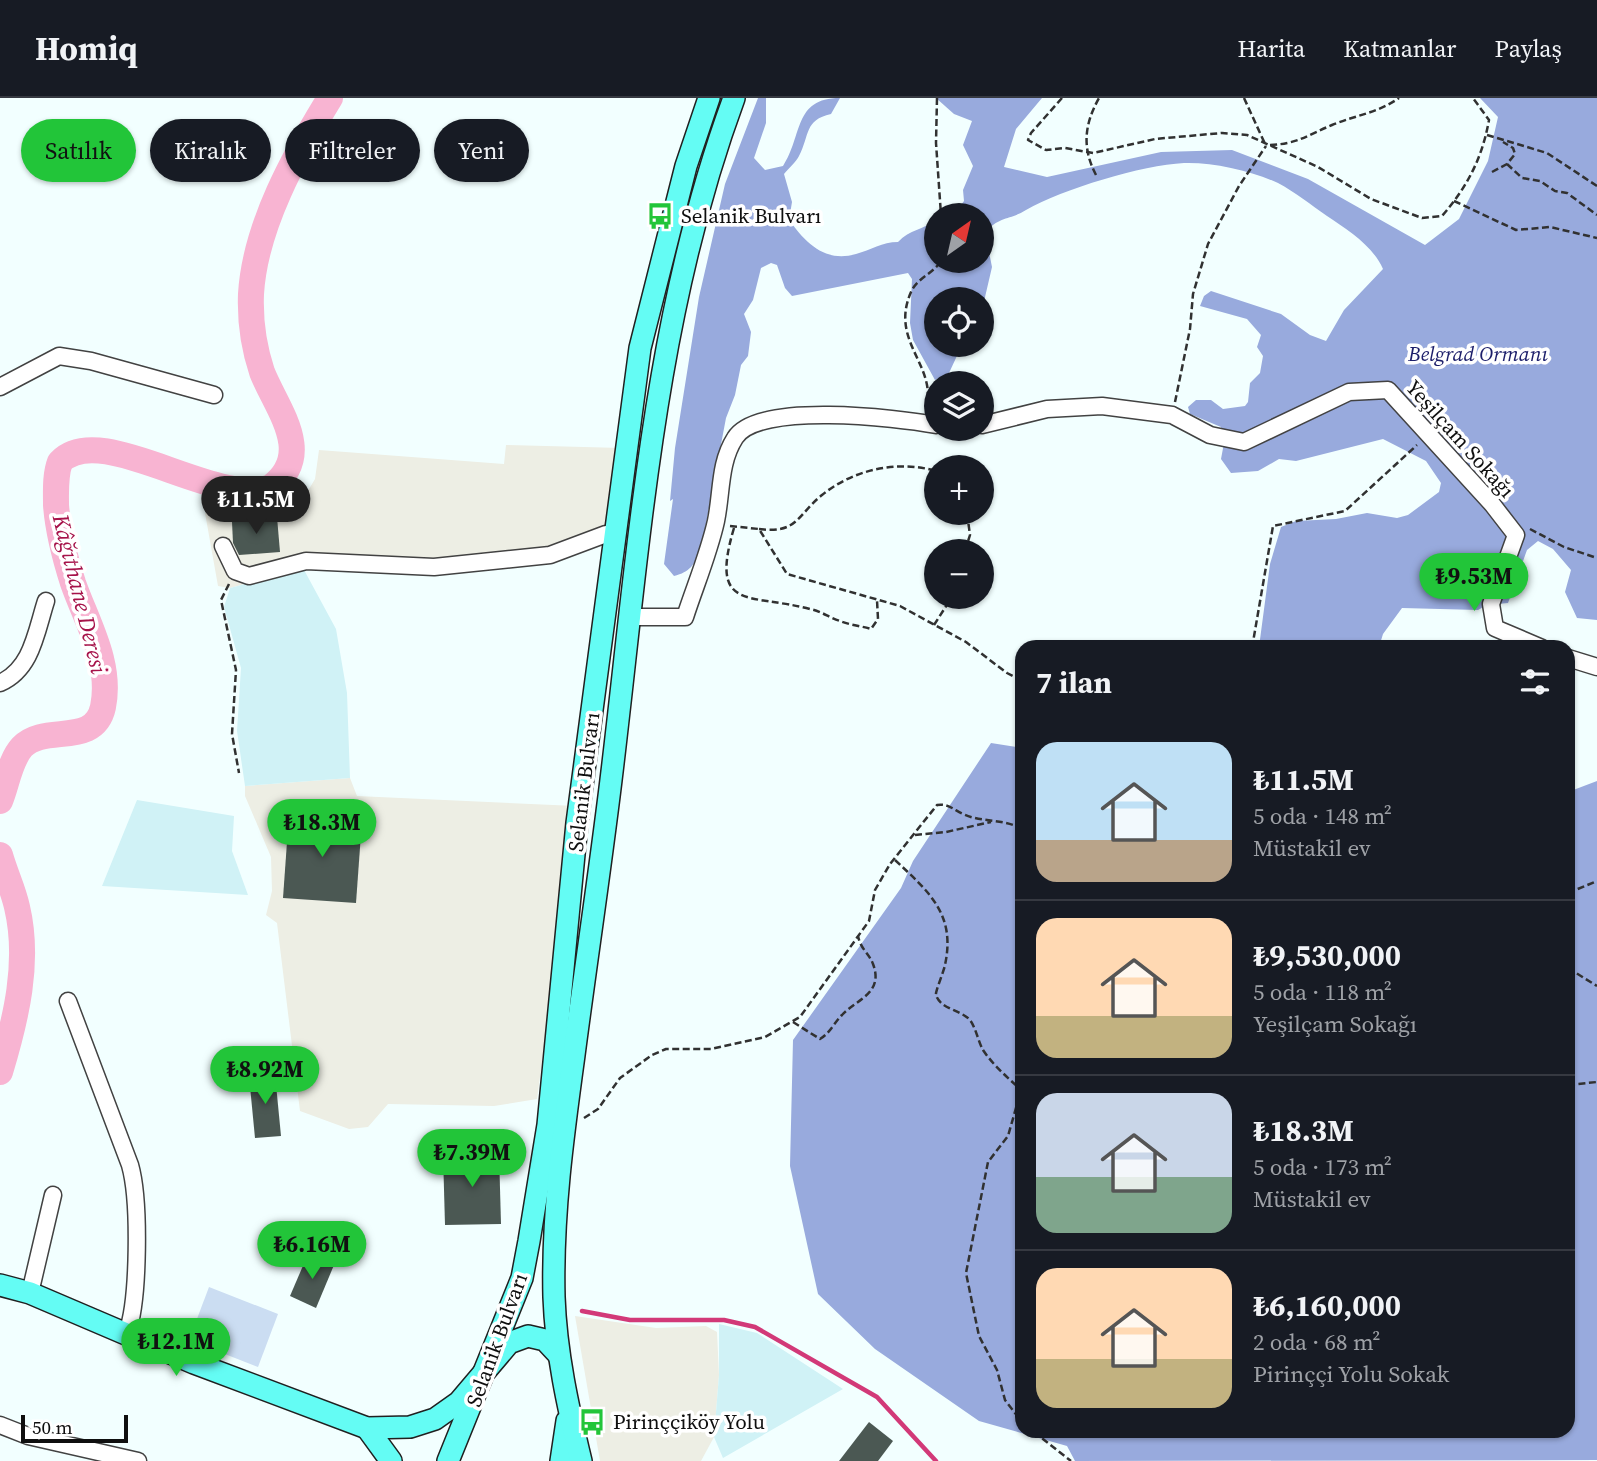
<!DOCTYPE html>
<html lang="tr">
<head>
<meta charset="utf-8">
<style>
  :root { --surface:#171b24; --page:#20242c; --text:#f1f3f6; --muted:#9ea1a6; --line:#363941; --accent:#22c539 }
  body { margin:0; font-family:"Source Serif 4",serif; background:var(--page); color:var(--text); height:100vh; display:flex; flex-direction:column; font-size:26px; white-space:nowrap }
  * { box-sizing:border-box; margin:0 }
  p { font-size:23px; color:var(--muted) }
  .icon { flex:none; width:38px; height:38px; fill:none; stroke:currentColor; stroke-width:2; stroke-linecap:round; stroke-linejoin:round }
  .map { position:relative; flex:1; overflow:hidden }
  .side { position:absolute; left:1015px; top:542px; width:560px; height:798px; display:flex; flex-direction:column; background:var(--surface); border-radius:21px; box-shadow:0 2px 5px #0004 }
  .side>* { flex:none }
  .hud { position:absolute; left:21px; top:21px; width:665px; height:63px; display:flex; gap:14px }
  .needle { width:46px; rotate:34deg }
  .tools { position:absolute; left:924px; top:105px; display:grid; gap:14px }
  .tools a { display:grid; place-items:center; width:70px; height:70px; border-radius:50%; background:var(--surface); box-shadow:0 2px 5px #0004; font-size:35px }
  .scale { position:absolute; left:21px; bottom:18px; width:107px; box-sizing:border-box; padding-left:7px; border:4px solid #0f0f0f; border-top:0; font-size:19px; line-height:24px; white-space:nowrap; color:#0f0f0f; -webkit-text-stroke:5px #fff; paint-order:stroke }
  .price { position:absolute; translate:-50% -60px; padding:0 16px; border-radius:24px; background:var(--accent); color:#111; font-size:23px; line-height:46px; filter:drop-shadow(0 2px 4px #0008) }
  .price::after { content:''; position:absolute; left:50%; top:42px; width:21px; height:16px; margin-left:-10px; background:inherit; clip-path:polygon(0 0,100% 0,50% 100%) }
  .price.current { background:#222; color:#fff }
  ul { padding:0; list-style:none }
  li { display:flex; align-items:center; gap:21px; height:175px; padding:0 21px }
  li+li { border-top:2px solid var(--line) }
  li span { display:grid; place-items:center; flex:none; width:196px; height:140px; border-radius:21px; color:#555 }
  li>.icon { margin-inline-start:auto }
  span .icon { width:84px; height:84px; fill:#fffc; stroke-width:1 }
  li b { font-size:30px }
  h2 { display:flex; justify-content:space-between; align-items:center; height:84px; padding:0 21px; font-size:30px }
  .chip { padding:0 24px; border-radius:32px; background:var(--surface); box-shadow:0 2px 5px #0004; font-size:24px; line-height:63px }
  .chip.current { background:var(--accent); color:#111 }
  header { display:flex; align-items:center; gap:42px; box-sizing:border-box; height:98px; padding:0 35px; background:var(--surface); border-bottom:2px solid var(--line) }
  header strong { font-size:33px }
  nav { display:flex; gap:38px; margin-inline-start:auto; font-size:24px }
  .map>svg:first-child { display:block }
  .industrial { fill:#edeee4 }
  .farmland { fill:#d0f2f6 }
  .forest { fill:#98aadd }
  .pitch { fill:#cbddf2 }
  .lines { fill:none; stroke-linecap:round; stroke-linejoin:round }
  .stream { stroke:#d23978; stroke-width:4.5 }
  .river { stroke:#f8b4d2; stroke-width:26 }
  .building { fill:#4b5853 }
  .minor-casing { stroke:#424242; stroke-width:19 }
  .major-casing { stroke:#202020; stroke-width:24 }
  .path { stroke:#313131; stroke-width:2.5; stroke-dasharray:7 3.5; stroke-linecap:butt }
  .minor { stroke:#fff; stroke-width:16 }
  .major { stroke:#64fcf4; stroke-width:21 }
  .labels { text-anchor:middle; stroke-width:7; stroke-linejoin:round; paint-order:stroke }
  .poi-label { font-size:21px; fill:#0f0f0f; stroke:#fff; text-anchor:start }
  .park-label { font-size:21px; font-style:italic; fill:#1c1e6a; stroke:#fff }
  .street-label { font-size:21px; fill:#0f0f0f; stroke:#fff }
  .water-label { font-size:23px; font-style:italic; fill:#a6134a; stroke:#fff }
</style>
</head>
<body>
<header>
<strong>Homiq</strong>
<nav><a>Harita</a><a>Katmanlar</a><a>Paylaş</a></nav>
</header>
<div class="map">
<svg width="1597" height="1363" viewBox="0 0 1597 1363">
  <rect width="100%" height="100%" fill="#f2ffff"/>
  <g class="industrial">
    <polygon points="506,347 622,350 613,440 545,465 303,470 230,490 218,488 205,415 277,414 302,403 315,381 319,352 504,366"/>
    <polygon points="350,680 357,698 576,708 537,1001 494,1008 388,1006 368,1029 349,1031 300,1013 277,825 266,817 272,793 271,759 245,698 245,688"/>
    <polygon points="575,1218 656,1230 706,1228 717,1234 719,1277 714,1339 701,1363 600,1363"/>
  </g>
  <g class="farmland">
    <polygon points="303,470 336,531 347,595 350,680 245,688 237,633 241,570 224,509 230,490"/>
    <polygon points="137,702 234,718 232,753 248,797 102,788"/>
    <polygon points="719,1226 757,1235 843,1291 723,1360 714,1339 719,1277"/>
  </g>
  <g class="forest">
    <path d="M758 0H766V25L754 60 765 72 783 68C803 38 793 0 840 0L831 16C804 22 810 37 799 58 796 64 789 70 784 76L792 104 789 122C806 145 825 165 856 156 871 152 882 144 898 144 910 131 923 132 936 122V163H982V117H944L958 111 964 103 963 92 973 68 963 47 972 23 954 16 936 0H1042L1016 31 1004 69 1047 79 1161 54 1232 52 1308 81 1425 147 1459 121 1488 63 1498 19 1480 0H1597V522L1577 520 1565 494 1571 472 1553 451 1538 443 1527 452 1508 505 1487 507 1478 512 1402 510 1383 536 1379 549H1259L1270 466 1281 429 1296 423 1336 421 1367 415 1397 420 1408 417 1439 394 1441 385 1426 363 1383 341 1296 363 1279 361 1258 373 1231 375 1221 361 1224 345 1221 329 1190 316 1188 309 1196 302H1211L1223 311 1245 308 1248 304 1250 285 1260 275 1263 258 1257 249 1261 237 1247 221 1200 208 1204 198 1211 193 1281 216 1310 237 1326 243 1344 212 1383 171C1373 148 1348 132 1327 118 1311 107 1295 94 1278 85 1252 73 1213 64 1184 65 1142 67 1063 91 1026 112 1010 122 1000 118 985 134L992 169 982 212V201H936V247H962L949 275 935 282 913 242 910 225 912 181 908 175 792 198 785 190 777 167 771 165 761 170 753 202 744 216 751 234 748 258 741 267 735 297 726 320 701 452C694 467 690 474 674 478L664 466 673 401 670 403 675 350 699 199 725 86Z"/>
    <polygon points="991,645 1022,650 1022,1334 1568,1334 1568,694 1597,683 1597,1362 1075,1363 1067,1348 979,1323 875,1251 818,1196 790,1068 793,942 901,790 913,763"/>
  </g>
  <polygon class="pitch" points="209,1189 278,1216 258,1269 189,1242"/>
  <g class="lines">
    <polyline class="stream" points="582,1213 630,1222 724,1222 755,1229 877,1299 936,1363"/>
    <g class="river">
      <path d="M0 703C7 686 10 662 22 649 45 625 94 650 103 609 112 565 87 525 73 485 65 460 58 434 56 407 56 393 55 377 60 364 100 321 217 411 271 389 316 356 276 310 262 274 254 250 250 221 251 196 255 128 295 57 330 0"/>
      <path d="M0 757C5 775 13 791 17 809 30 864 16 921 0 974"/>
    </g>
  </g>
  <g class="building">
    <polygon points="277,419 280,454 239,457 233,445 232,424"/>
    <polygon points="289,716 362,722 356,805 283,800"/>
    <polygon points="275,976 281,1038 255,1040 249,978"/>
    <polygon points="499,1055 501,1126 445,1127 443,1056"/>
    <polygon points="308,1156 334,1167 316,1210 290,1198"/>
    <polygon points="869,1324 893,1343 878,1363 839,1363"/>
  </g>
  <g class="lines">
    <defs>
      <g id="minor">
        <polyline points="0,289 59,258 91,263 214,297"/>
        <polyline points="982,327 1047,311 1102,308 1172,317 1210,337 1244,344 1349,294 1388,292 1492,406 1516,437 1491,506 1495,530 1542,550"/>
        <polyline points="955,331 968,331"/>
        <polyline points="223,448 235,473 249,478 306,463 434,469 550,457 606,436 617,436"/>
        <path d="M629 519H685C695 488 709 455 716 423 722 394 719 365 735 340 757 303 897 320 936 327"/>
        <polyline points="1568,560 1597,569"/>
        <path d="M0 585C32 571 36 534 46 503"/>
        <path d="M68 903 130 1067C140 1102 139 1202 127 1235"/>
        <polyline points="30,1195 53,1097"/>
        <polyline points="0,1327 28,1338 138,1363"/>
      </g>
      <g id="major">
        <polyline points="0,1187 30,1195 194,1265 367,1330 410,1329 435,1321 459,1304 509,1245 528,1238 545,1242 559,1257"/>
        <polyline points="367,1330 391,1363"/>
        <polyline points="448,1363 522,1180 529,1143 548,1027 577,725 640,250 686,68 709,0"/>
        <polyline points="561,1363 567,1323"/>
        <path d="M581 1363C568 1309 556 1255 554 1199 552 1117 563 1037 574 957 586 865 600 773 611 682 639 452 653 219 734 0"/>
      </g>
    </defs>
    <use href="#minor" class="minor-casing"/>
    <use href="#major" class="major-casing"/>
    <g class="path">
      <polyline points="937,0 936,45 941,117"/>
      <path d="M1062 0 1031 35 1028 42 1046 52 1065 50 1093 55 1155 41 1222 35 1247 37 1318 69 1371 101 1422 120 1442 118C1467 89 1482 61 1489 22L1473 0"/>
      <polyline points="1244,0 1266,48"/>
      <polyline points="1487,37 1547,55 1597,88"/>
      <path d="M1270 47C1297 46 1308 37 1332 27 1356 17 1378 15 1399 0"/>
      <polyline points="1507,66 1522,80 1540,83 1555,93 1567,95 1597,117"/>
      <polyline points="1492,74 1507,66 1515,56 1513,50 1503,44"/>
      <path d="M1096 77C1082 50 1084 27 1099 0"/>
      <polyline points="1454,103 1516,132 1550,129 1597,140"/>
      <polyline points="1175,304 1190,231 1193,196 1208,146 1239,88 1266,48"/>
      <path d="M926 311C938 267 889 244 911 194 917 180 934 175 941 163"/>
      <polyline points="730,428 759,431 787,476 900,508 966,544 1007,575 1022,583"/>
      <path d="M734 430C709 514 749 495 810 511 821 513 830 520 840 523 850 527 861 528 871 531L878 521 877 502"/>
      <path d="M759 431C798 436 797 417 822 397 854 371 898 362 936 373"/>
      <polyline points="1530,431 1564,449 1597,460"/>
      <polyline points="965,453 970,437 967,415"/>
      <polyline points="229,486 221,502 236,572 232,636 239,675"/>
      <polyline points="934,527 952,499"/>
      <polyline points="1252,550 1273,428 1345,413 1417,347"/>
      <polyline points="915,737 946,734 991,724"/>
      <path d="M895 762C929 794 956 816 945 867 944 873 935 894 936 897 940 911 961 912 970 922 976 930 978 943 983 952 993 967 1007 979 1020 991"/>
      <polyline points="1568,795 1597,783"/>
      <polyline points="1568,870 1597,888"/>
      <path d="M793 924 820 941C830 935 834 925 842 917 857 901 884 895 873 866 869 855 861 852 858 838"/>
      <polyline points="1568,987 1597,984"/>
      <polyline points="1022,989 1008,1038 988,1064 966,1175 979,1238 997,1272 1005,1302 1022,1324"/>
      <path d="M584 1020 598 1011 620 980 652 957 666 951H711L765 939 800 919 869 823 875 792 890 766 937 707C948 705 954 712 963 716 982 725 1003 720 1022 731"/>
      <polyline points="1034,1334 1071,1363"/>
    </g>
    <use href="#minor" class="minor"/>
    <use href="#major" class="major"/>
  </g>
  <defs>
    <symbol id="bus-bare" viewBox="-9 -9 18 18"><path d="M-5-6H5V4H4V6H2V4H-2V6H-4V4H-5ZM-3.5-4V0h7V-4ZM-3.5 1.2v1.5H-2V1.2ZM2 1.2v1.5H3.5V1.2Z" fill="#22c539" stroke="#fff" stroke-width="2.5" paint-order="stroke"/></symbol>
  </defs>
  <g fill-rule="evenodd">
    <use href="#bus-bare" x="641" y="99" width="38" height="38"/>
    <use href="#bus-bare" x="573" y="1305" width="38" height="38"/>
  </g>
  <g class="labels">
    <g class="poi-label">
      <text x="681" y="125">Selanik Bulvarı</text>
      <text x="613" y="1331">Pirinççiköy Yolu</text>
    </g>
    <g class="park-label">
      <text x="1478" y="263">Belgrad Ormanı</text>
    </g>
    <g class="street-label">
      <text transform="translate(1460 341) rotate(48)" y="7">Yeşilçam Sokağı</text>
      <text transform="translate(584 684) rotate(-83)" y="7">Selanik Bulvarı</text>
      <text transform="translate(497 1242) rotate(-70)" y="7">Selanik Bulvarı</text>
    </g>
    <g class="water-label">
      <text transform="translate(80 496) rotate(76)" y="8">Kâğıthane Deresi</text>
    </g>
  </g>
</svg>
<div class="tools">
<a><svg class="needle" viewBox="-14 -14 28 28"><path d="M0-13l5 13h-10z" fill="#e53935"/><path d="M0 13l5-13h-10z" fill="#9ea1a6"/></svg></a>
<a><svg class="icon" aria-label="locate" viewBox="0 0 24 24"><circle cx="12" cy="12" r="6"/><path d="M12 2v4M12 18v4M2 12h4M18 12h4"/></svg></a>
<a><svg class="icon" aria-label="layers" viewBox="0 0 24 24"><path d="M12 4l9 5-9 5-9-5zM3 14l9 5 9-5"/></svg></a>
<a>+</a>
<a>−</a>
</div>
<div class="scale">50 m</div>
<b class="price current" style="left:256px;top:438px">₺11.5M</b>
<b class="price" style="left:1474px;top:515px">₺9.53M</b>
<b class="price" style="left:322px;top:761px">₺18.3M</b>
<b class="price" style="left:265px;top:1008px">₺8.92M</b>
<b class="price" style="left:472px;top:1091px">₺7.39M</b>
<b class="price" style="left:312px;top:1183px">₺6.16M</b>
<b class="price" style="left:176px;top:1280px">₺12.1M</b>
<div class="hud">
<a class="chip current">Satılık</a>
<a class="chip">Kiralık</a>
<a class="chip">Filtreler</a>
<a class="chip">Yeni</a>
</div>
<section class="side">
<h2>7 ilan<svg class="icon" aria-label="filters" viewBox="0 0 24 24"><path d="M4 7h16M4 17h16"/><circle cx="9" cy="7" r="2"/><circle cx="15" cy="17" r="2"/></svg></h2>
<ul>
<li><span style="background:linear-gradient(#bfe0f5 70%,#b9a48a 0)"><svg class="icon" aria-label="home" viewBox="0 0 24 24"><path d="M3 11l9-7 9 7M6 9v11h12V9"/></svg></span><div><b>₺11.5M</b><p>5 oda · 148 m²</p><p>Müstakil ev</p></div></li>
<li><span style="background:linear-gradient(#ffd9b3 70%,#c2b280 0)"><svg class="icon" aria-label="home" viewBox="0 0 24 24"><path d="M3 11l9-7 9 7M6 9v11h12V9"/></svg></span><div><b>₺9,530,000</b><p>5 oda · 118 m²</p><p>Yeşilçam Sokağı</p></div></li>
<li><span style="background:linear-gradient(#c9d6e8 60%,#7fa58c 0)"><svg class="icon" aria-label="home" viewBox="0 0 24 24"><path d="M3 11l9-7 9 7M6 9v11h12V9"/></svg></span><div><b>₺18.3M</b><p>5 oda · 173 m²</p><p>Müstakil ev</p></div></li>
<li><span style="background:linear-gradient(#ffd9b3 65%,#c2b280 0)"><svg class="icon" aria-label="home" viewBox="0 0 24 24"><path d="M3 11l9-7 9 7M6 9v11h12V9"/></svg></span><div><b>₺6,160,000</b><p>2 oda · 68 m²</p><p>Pirinççi Yolu Sokak</p></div></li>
</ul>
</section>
</div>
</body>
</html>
